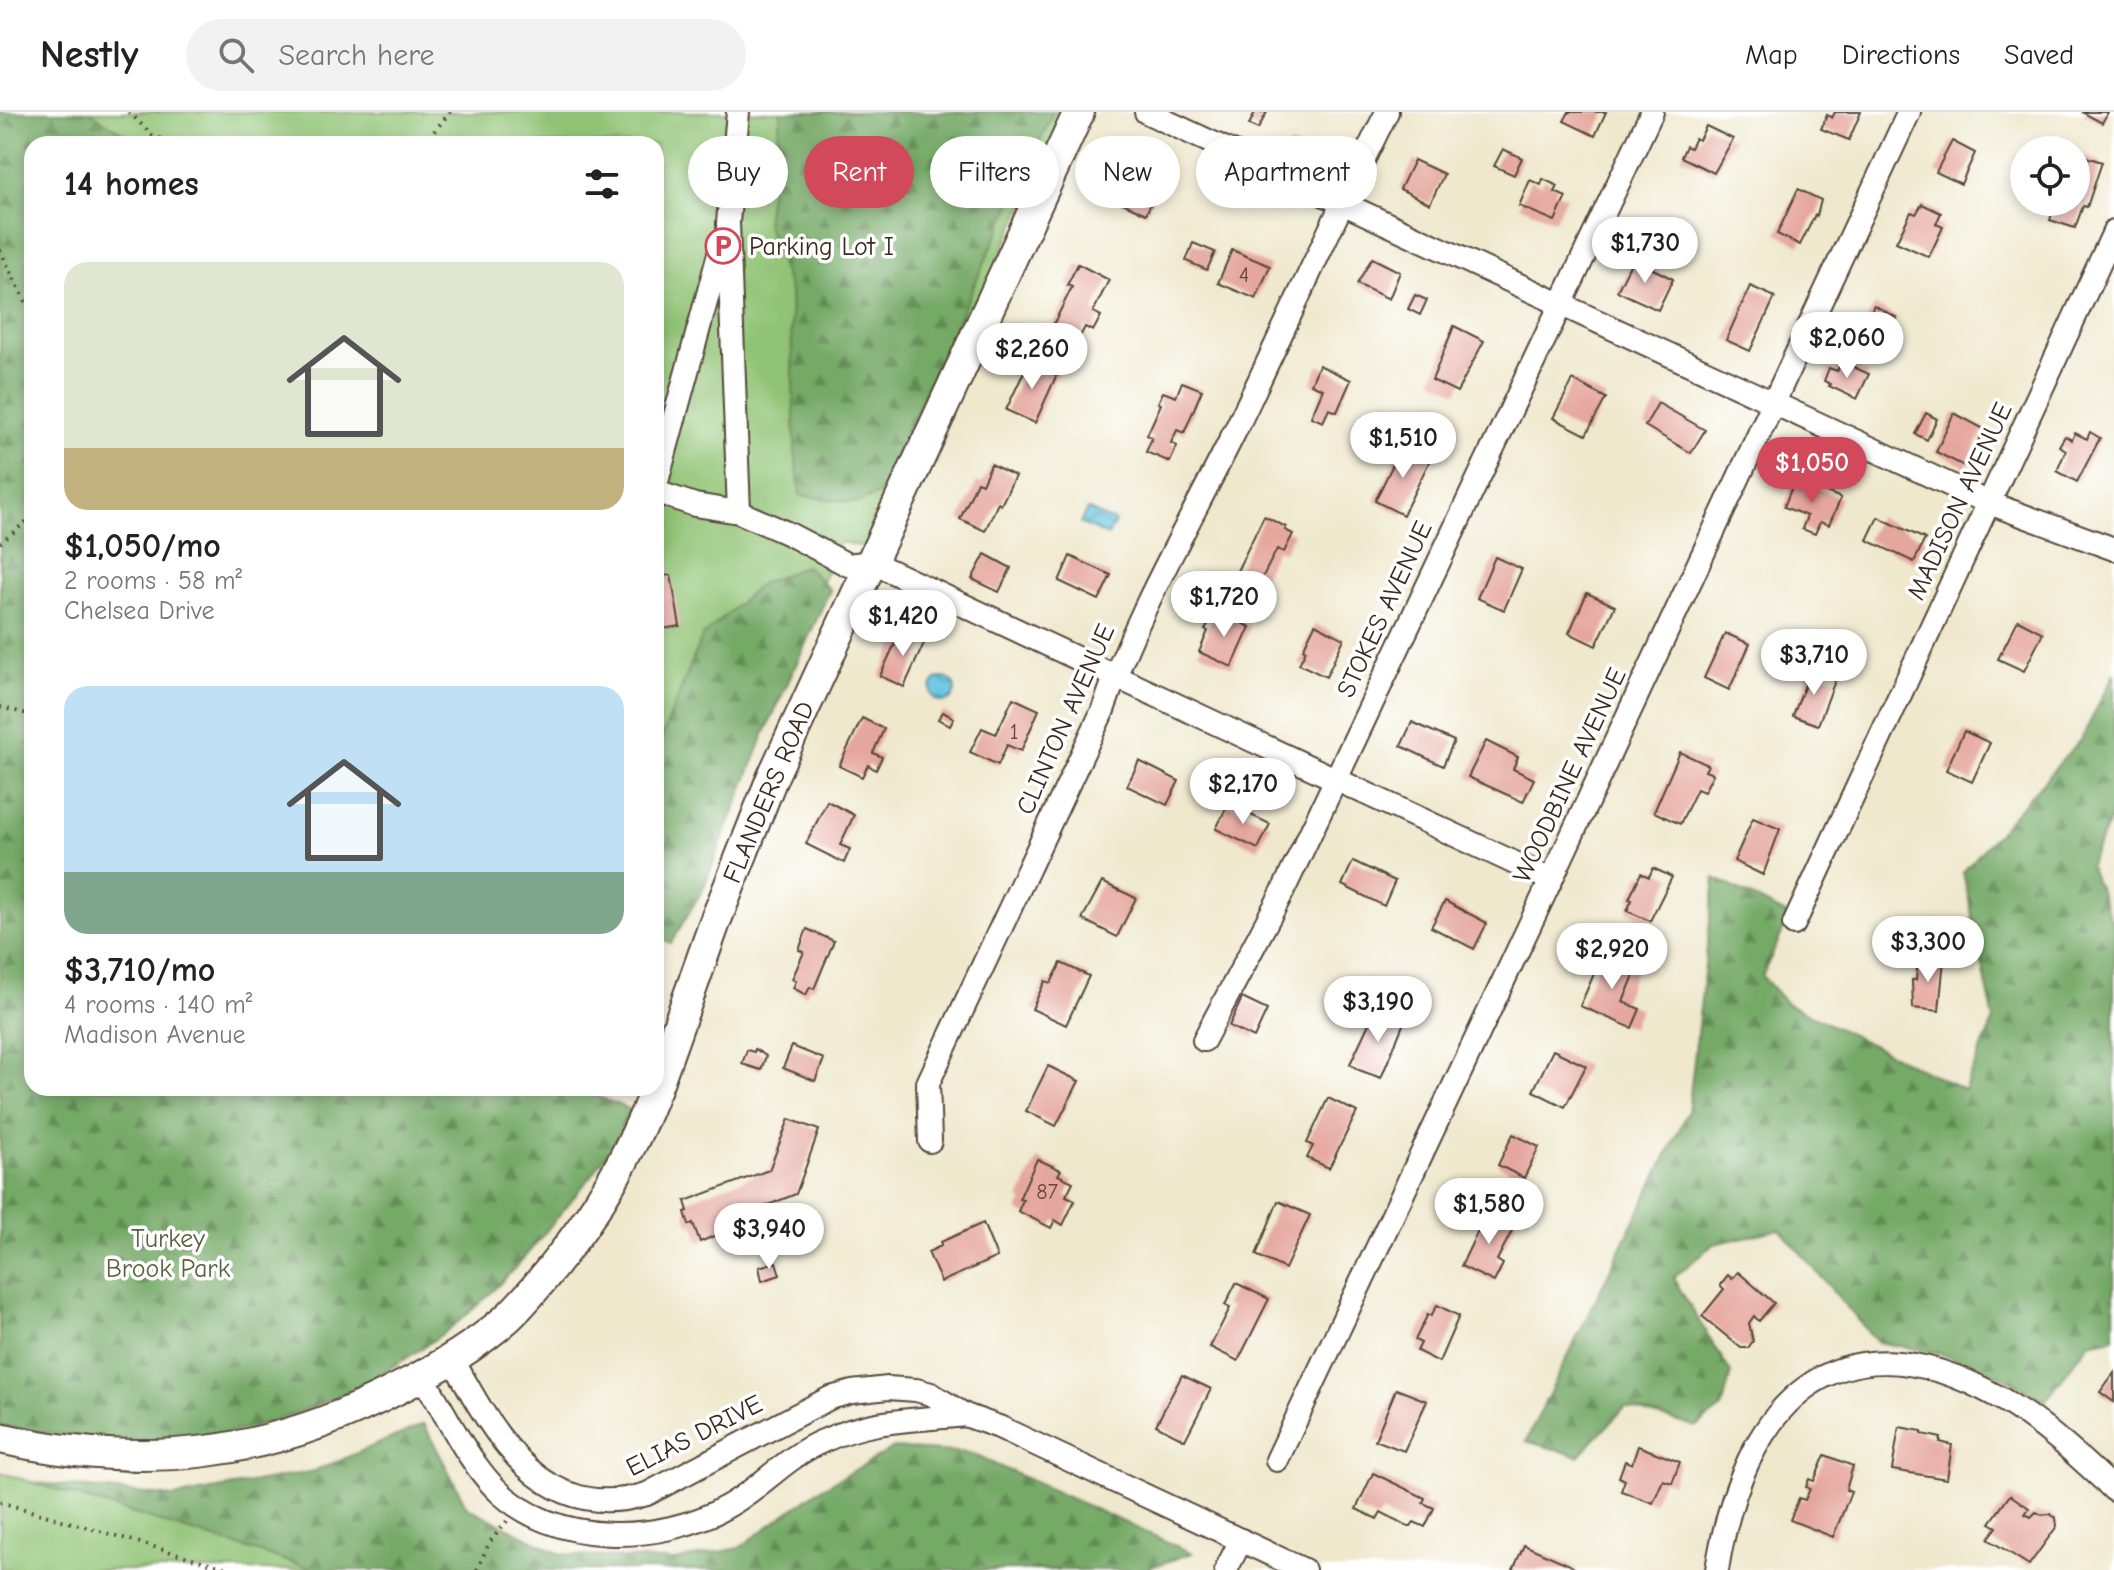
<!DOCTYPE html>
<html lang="en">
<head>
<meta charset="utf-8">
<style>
  :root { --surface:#fff; --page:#f2f2f2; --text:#222; --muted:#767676; --line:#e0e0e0; --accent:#d1495b }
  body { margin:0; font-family:"Comic Neue",sans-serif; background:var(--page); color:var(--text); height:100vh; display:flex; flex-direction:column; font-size:30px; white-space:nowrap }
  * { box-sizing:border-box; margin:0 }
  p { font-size:26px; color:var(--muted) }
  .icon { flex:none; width:44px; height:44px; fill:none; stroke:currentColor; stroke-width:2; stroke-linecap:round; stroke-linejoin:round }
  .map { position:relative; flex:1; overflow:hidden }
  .side { position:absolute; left:24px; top:24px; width:640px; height:960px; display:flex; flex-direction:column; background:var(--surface); border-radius:24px; box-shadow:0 4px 12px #0003 }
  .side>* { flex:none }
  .banner { position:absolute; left:688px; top:24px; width:760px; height:72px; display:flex; gap:16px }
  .tools { position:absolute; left:2010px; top:24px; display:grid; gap:16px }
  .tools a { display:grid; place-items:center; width:80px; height:80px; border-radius:50%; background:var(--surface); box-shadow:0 4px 12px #0003; font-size:40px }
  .price { position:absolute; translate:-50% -68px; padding:0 18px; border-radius:28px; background:#fff; color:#222; font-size:26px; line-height:52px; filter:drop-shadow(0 2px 4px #0008) }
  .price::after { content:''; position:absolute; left:50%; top:48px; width:24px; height:18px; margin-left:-12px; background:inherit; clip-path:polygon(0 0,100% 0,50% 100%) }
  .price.selected { background:var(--accent); color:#fff }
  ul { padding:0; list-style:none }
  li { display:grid; align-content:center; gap:16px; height:424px; padding:0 40px }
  li span { display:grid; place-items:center; height:248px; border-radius:24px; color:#555 }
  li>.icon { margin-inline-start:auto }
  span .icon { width:144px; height:144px; fill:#fffc; stroke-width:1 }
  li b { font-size:34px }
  h2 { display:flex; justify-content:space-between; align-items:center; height:96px; padding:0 40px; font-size:34px }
  .pill { padding:0 28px; border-radius:36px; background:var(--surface); box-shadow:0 4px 12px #0003; font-size:28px; line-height:72px }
  .pill.selected { background:var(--accent); color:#fff }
  header { display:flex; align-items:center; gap:48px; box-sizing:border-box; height:112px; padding:0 40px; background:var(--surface); border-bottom:2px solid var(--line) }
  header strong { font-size:38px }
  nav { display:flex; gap:44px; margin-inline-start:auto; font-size:28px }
  .search { width:560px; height:72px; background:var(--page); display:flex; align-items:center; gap:20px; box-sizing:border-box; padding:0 28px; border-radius:44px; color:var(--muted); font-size:30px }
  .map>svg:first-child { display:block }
  .green { fill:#90c374; stroke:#667649; stroke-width:2 }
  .forest { fill:url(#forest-firs); stroke:#586a42; stroke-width:2 }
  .water { fill:url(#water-waves); stroke:#4e767e; stroke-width:2 }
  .building { fill:#e5a69d }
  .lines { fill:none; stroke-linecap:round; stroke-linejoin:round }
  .minor-casing { stroke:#564638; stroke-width:26 }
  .major-casing { stroke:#564638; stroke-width:34 }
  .path { stroke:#564638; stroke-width:4; stroke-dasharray:2 6; stroke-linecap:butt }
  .minor { stroke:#fff; stroke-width:22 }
  .major { stroke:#fff; stroke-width:30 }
  .labels { text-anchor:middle; stroke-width:7; stroke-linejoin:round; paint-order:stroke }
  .number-label { font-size:22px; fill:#66493e }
  .poi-label { font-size:26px; fill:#3b2a1e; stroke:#fff; text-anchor:start }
  .street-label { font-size:26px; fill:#3b2a1e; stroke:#fff }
  .park-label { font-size:26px; fill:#59603c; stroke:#fff }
</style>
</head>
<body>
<header>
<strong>Nestly</strong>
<div class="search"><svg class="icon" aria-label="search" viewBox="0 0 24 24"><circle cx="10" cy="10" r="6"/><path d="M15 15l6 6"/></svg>Search here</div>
<nav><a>Map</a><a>Directions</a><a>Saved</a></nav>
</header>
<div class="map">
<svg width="2114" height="1458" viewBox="0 0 2114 1458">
  <defs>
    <pattern id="forest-firs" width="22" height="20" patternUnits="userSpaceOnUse" patternTransform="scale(2)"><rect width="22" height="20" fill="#74a966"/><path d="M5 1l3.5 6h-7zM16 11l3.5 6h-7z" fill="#608a53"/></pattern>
    <pattern id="water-waves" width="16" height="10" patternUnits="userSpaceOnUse" patternTransform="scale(2)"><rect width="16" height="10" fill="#60c2de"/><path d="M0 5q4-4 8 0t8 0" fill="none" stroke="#509eb3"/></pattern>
  </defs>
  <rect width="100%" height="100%" fill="#fff"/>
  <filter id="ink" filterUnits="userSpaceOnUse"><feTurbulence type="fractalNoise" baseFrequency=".0125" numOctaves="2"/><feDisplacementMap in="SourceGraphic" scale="16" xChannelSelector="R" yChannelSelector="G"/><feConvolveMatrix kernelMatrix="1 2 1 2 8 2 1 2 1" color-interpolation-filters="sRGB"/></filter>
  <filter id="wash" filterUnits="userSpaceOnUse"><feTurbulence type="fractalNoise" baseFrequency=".006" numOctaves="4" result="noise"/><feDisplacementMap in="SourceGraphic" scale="32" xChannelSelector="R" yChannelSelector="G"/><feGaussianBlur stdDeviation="1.8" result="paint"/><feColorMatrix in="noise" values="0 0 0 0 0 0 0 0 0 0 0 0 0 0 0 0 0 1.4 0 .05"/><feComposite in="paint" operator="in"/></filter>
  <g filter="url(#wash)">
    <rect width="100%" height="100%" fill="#efe8cd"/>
    <g class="green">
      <polygon points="0,0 1067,0 865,435 840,430 765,596 656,825 656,32 32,32 32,976 577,976 631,998 552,1105 0,1307"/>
      <polygon points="0,1360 31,1370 316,1458 0,1458"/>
    </g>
    <g class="forest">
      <path d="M0 0H90L140 32H32V976H577L631 998C613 1042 577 1081 547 1118 519 1153 485 1190 449 1217 368 1277 266 1326 164 1328 108 1329 55 1322 0 1314Z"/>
      <polygon points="781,0 1053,0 879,382 857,391 800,383 795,337 790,179 766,110"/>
      <polygon points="806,454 830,478 764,623 703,777 671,831 656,825 656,667 659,632 702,525 760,472"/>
      <polygon points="2114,561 2114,699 2089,753 2114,815 2114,1226 2089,1231 2045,1289 2003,1265 1939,1241 1877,1230 1780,1117 1714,1132 1673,1166 1731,1261 1722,1296 1696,1315 1625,1295 1579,1344 1526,1329 1688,1000 1715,766 1790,804 1762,864 1786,891 1964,978 1994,908 1963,760 2082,626"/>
      <polygon points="424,1312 467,1395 560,1442 674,1449 739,1436 819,1378 894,1336 970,1341 1192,1441 1143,1458 316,1458 31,1370 174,1385 315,1359"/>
    </g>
    <g class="water">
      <polygon points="1087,397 1115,410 1108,424 1080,411"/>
      <circle cx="943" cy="578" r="12"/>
    </g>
    <g id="blocks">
      <g class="building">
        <polygon points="1255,0 1267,0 1258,17 1249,13"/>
        <polygon points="1569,0 1606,0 1595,24 1564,9"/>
        <polygon points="1835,0 1861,0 1849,28 1821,17 1827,3 1832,6"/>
        <polygon points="2082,0 2108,0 2102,11"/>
        <polygon points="1706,14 1733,27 1714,61 1681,45 1686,34 1690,36 1695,26 1699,28"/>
        <polygon points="1952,29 1975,41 1961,72 1936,60"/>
        <polygon points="1290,32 1298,36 1294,46 1285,42"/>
        <polygon points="1503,37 1522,46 1514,63 1494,54"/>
        <polygon points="2077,42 2102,50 2087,95 2083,94 2075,116 2050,108 2056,90 2076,90"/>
        <polygon points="1414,48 1444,62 1430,92 1400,77"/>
        <polygon points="1121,60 1158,76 1157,84 1155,83 1146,102 1110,85"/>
        <polygon points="1543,67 1558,74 1555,80 1566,85 1555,109 1519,94 1530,68 1541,73"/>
        <polygon points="1798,77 1821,88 1817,104 1815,103 1800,133 1777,122"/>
        <polygon points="1922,92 1941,101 1936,112 1943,115 1929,145 1896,130 1911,100 1916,102"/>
        <polygon points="1193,131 1215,140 1207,158 1186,149"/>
        <polygon points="1232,138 1270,154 1256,187 1218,171"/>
        <polygon points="1372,146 1400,160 1389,187 1357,172"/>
        <polygon points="1633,147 1673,167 1658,198 1617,179"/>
        <polygon points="1078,152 1109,168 1093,200 1101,204 1093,219 1085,215 1076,232 1050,219 1072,175 1067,173"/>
        <polygon points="1750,174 1775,185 1750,239 1726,228"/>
        <polygon points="1415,183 1427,188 1420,203 1408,197"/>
        <polygon points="1874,193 1897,206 1882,236 1859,225"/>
        <polygon points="1454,214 1484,229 1457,280 1432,268"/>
        <polygon points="1030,247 1058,260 1035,311 1006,298"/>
        <polygon points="1842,250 1869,262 1857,287 1829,274 1831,272 1824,269 1829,256 1837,259"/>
        <polygon points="1319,253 1351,268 1337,300 1329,297 1323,310 1311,305 1323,277 1311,272"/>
        <polygon points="1573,268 1606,286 1586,323 1553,306"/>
        <polygon points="1182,270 1202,278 1184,321 1177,318 1171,331 1177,334 1170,350 1146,340 1152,326 1147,323 1161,292 1158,291 1163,280 1176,285"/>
        <polygon points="1658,291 1705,318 1691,341 1645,314"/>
        <polygon points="1926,301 1937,307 1927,328 1915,322"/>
        <polygon points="1954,301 1984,317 1966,355 1936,340"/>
        <polygon points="2090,320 2100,326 2077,370 2057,359 2066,338 2059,334 2065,324 2072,328 2075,321 2087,327"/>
        <polygon points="1403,332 1431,346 1403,403 1375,389"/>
        <polygon points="991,352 1015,364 1001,393 998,391 985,419 960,407 977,370 982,372"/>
        <polygon points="1795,367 1841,386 1829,413 1820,410 1815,422 1802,417 1807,404 1784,395"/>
        <polygon points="1264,404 1286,415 1285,418 1293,422 1284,440 1277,437 1258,474 1235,463"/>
        <polygon points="1878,405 1925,427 1914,450 1867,428"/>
        <polygon points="659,439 663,464 671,463 680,514 656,518 656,440"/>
        <polygon points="985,442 1011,456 999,480 972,467"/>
        <polygon points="1070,444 1111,463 1099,488 1059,469"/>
        <polygon points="1495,445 1522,457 1504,498 1477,486"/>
        <polygon points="1587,481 1615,494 1596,534 1569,521"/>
        <polygon points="1217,498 1250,515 1232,555 1199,540 1208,519 1205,518"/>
        <polygon points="2018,508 2043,521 2024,559 1998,547"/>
        <polygon points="1315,512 1344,527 1326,565 1299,552 1306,538 1303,537"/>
        <polygon points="902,516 926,527 904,575 880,564"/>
        <polygon points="1725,521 1750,532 1729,578 1704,566"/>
        <polygon points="1811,557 1836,566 1818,613 1793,604"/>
        <polygon points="1013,586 1039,598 1021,639 1007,633 998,653 970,640 982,616 996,622"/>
        <polygon points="943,600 954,606 950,614 938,607"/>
        <polygon points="862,606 884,617 873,641 882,645 876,658 868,653 862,665 839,654"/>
        <polygon points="1412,610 1454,629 1443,654 1401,634"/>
        <polygon points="1964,619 1990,631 1972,670 1946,658"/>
        <polygon points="1486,629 1518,645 1513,657 1534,667 1523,690 1468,665"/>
        <polygon points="1680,640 1708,653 1705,659 1713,662 1704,680 1697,677 1680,712 1654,700"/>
        <polygon points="1139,649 1179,669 1167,693 1127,674"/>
        <polygon points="827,689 854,703 840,733 850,737 844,751 806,732"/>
        <polygon points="1228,692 1270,712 1258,737 1216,717"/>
        <polygon points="1753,706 1780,717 1763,763 1734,749"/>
        <polygon points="1353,749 1395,769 1384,794 1342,773"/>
        <polygon points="1653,756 1672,765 1650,809 1627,799 1632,788 1629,787 1641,761 1649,765"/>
        <polygon points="1102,770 1136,786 1117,825 1082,807"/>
        <polygon points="1445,789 1487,811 1474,837 1431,815"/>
        <polygon points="807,817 834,829 814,877 810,875 806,883 793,876 796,869 792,867 804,840 799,838"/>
        <polygon points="1603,841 1637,856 1623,890 1640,897 1632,916 1580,894"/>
        <polygon points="1918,845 1944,847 1939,899 1913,896 1912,868 1916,868"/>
        <polygon points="1061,851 1089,864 1066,913 1032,897 1045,869 1051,871"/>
        <polygon points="1242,886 1267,898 1254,926 1229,914"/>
        <polygon points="1384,898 1405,908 1381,966 1359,958 1350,952 1371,907 1378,910"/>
        <polygon points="792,934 824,947 815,969 783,956"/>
        <polygon points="755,937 766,944 761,958 742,952 747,938 754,940"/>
        <polygon points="1553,938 1586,954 1565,995 1533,979"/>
        <polygon points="1048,954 1079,969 1056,1014 1026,999"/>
        <polygon points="1328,986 1357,1000 1329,1056 1307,1046 1313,1034 1307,1031"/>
        <polygon points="789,1007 819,1018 796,1082 743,1103 745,1111 700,1130 693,1111 689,1113 685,1100 688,1099 685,1089 769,1058"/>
        <polygon points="1513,1022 1539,1035 1524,1066 1498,1053"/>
        <polygon points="1037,1047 1061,1058 1058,1063 1073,1070 1066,1084 1075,1088 1063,1113 1055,1108 1051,1116 1018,1099 1023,1088 1019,1087"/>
        <polygon points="1278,1089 1310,1103 1285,1157 1256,1143"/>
        <polygon points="1489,1096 1516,1111 1497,1148 1503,1152 1494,1170 1461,1154"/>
        <polygon points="983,1111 997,1145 941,1170 928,1140 941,1134 941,1130"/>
        <polygon points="776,1150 780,1163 762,1169 759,1155"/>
        <polygon points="1738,1160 1774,1191 1759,1209 1754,1204 1749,1211 1753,1229 1748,1236 1741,1236 1702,1204 1724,1177 1720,1173 1728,1163 1732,1167"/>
        <polygon points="1236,1171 1269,1187 1238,1249 1210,1235 1230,1196 1225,1193"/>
        <polygon points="1437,1193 1459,1204 1439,1250 1417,1239 1421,1231 1415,1228 1428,1202 1431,1204"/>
        <polygon points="2114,1261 2114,1290 2100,1280"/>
        <polygon points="1182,1263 1211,1277 1185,1328 1156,1313"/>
        <polygon points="1396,1277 1427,1289 1404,1339 1375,1328"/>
        <polygon points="1899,1315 1922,1319 1922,1322 1941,1326 1940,1330 1952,1333 1947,1367 1892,1358"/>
        <polygon points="1638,1334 1680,1350 1672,1371 1663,1368 1653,1391 1621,1379 1625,1368 1619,1365 1625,1349 1632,1352"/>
        <polygon points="1825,1343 1853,1354 1846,1378 1851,1380 1833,1425 1790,1408 1799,1386 1805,1388 1810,1377 1806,1375 1809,1367 1814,1369"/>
        <polygon points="1373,1361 1425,1386 1423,1391 1434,1396 1425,1415 1414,1410 1411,1414 1407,1414 1381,1400 1377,1407 1356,1397"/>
        <polygon points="2010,1383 2029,1396 2025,1402 2031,1405 2036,1400 2042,1403 2050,1402 2056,1406 2057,1414 2029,1453 1988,1427 1997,1415 1990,1411"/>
        <polygon points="1524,1433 1570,1453 1577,1458 1513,1458"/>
      </g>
    </g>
  </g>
  <g filter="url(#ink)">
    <use href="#blocks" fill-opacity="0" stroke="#564638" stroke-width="2"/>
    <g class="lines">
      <defs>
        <g id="minor">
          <polyline points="738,0 728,111 739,400"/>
          <polyline points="1146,0 1989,391 2114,437"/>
          <polyline points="656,373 722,131"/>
          <polyline points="656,380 695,393 739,400 789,422 848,453 871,450 1551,768"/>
          <polyline points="1794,812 2114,120"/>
          <polyline points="1204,928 1282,781 1652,0"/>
          <path d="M930 1029 928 971 1103 598C1137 499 1192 407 1238 313 1288 209 1335 103 1387 0"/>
          <path d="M453 1248C495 1325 544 1413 647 1382L797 1303 830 1286 852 1280 888 1276 916 1278 931 1282 965 1303 999 1315 1304 1458"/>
          <path d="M422 1264C446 1301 465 1345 495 1376 553 1435 660 1433 728 1394 762 1375 787 1344 823 1329 874 1306 911 1309 965 1303"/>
          <polyline points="1277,1348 1551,768 1909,0"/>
          <polyline points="1226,1458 1241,1428"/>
          <path d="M1717 1458C1742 1295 1834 1192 2000 1286 2043 1311 2078 1344 2114 1378"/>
        </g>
        <g id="major">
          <polyline points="656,976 715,810 772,666 1079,0"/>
          <path d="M0 1326C144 1359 268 1345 399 1276 437 1257 473 1236 505 1208 522 1193 536 1175 550 1158 596 1102 630 1044 656 976"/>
        </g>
      </defs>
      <use href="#minor" class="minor-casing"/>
      <use href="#major" class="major-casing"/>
      <g class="path">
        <polyline points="129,0 152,23 173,32"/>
        <polyline points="424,32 450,0"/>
        <polyline points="0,138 32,202"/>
        <polyline points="0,431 32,405"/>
        <polyline points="0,595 32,603"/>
        <polyline points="0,1390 233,1458"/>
        <polyline points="477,1458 489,1431 507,1409"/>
      </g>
      <use href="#minor" class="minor"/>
      <use href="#major" class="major"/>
    </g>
  </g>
  <defs>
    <symbol id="parking-ring" viewBox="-11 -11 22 22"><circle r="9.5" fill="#fff" stroke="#d1495b" stroke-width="1.5"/><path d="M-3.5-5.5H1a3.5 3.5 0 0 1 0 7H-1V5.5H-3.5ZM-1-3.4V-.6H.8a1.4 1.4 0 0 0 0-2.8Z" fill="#d1495b"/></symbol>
  </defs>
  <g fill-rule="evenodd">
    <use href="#parking-ring" x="703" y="114" width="40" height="40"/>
  </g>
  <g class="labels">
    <g class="number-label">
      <text x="1244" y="170">4</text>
      <text x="1014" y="627">1</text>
      <text x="1047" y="1087">87</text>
    </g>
    <g class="poi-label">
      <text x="749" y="143">Parking Lot I</text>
    </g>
    <g class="street-label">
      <text transform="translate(1959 389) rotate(-65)" y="9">MADISON AVENUE</text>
      <text transform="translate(1384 497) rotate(-65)" y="9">STOKES AVENUE</text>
      <text transform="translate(1065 607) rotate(-66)" y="9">CLINTON AVENUE</text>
      <text transform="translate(1569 663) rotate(-65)" y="9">WOODBINE AVENUE</text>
      <text transform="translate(768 680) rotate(-67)" y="9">FLANDERS ROAD</text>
      <text transform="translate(694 1323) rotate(-27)" y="9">ELIAS DRIVE</text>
    </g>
    <g class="park-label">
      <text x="168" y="1135">Turkey<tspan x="168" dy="30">Brook Park</tspan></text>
    </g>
  </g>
</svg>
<div class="tools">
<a><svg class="icon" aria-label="locate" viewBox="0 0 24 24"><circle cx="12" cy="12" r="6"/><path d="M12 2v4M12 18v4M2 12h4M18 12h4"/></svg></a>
</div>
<b class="price" style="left:1645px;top:173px">$1,730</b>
<b class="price" style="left:1847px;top:268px">$2,060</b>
<b class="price" style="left:1032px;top:279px">$2,260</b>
<b class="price" style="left:1403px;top:368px">$1,510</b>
<b class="price selected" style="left:1812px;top:393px">$1,050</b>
<b class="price" style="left:1224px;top:527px">$1,720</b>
<b class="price" style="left:903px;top:546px">$1,420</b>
<b class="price" style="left:1814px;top:585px">$3,710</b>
<b class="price" style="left:1243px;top:714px">$2,170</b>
<b class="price" style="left:1928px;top:872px">$3,300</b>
<b class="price" style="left:1612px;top:879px">$2,920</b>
<b class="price" style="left:1378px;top:932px">$3,190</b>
<b class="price" style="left:1489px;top:1134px">$1,580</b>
<b class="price" style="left:769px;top:1159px">$3,940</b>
<div class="banner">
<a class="pill">Buy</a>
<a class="pill selected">Rent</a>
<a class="pill">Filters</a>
<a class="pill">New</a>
<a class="pill">Apartment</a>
</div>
<section class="side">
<h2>14 homes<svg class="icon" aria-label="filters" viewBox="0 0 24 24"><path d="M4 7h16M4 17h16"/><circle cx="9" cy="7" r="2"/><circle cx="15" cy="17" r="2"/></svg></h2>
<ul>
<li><span style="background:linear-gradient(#dfe7d0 75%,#c2b280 0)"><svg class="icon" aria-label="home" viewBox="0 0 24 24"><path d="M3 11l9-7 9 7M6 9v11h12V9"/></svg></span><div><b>$1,050/mo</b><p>2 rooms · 58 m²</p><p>Chelsea Drive</p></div></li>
<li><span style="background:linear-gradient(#bfe0f5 75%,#7fa58c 0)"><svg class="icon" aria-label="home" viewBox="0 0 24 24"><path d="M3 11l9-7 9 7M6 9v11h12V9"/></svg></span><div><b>$3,710/mo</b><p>4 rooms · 140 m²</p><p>Madison Avenue</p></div></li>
</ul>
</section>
</div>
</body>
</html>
